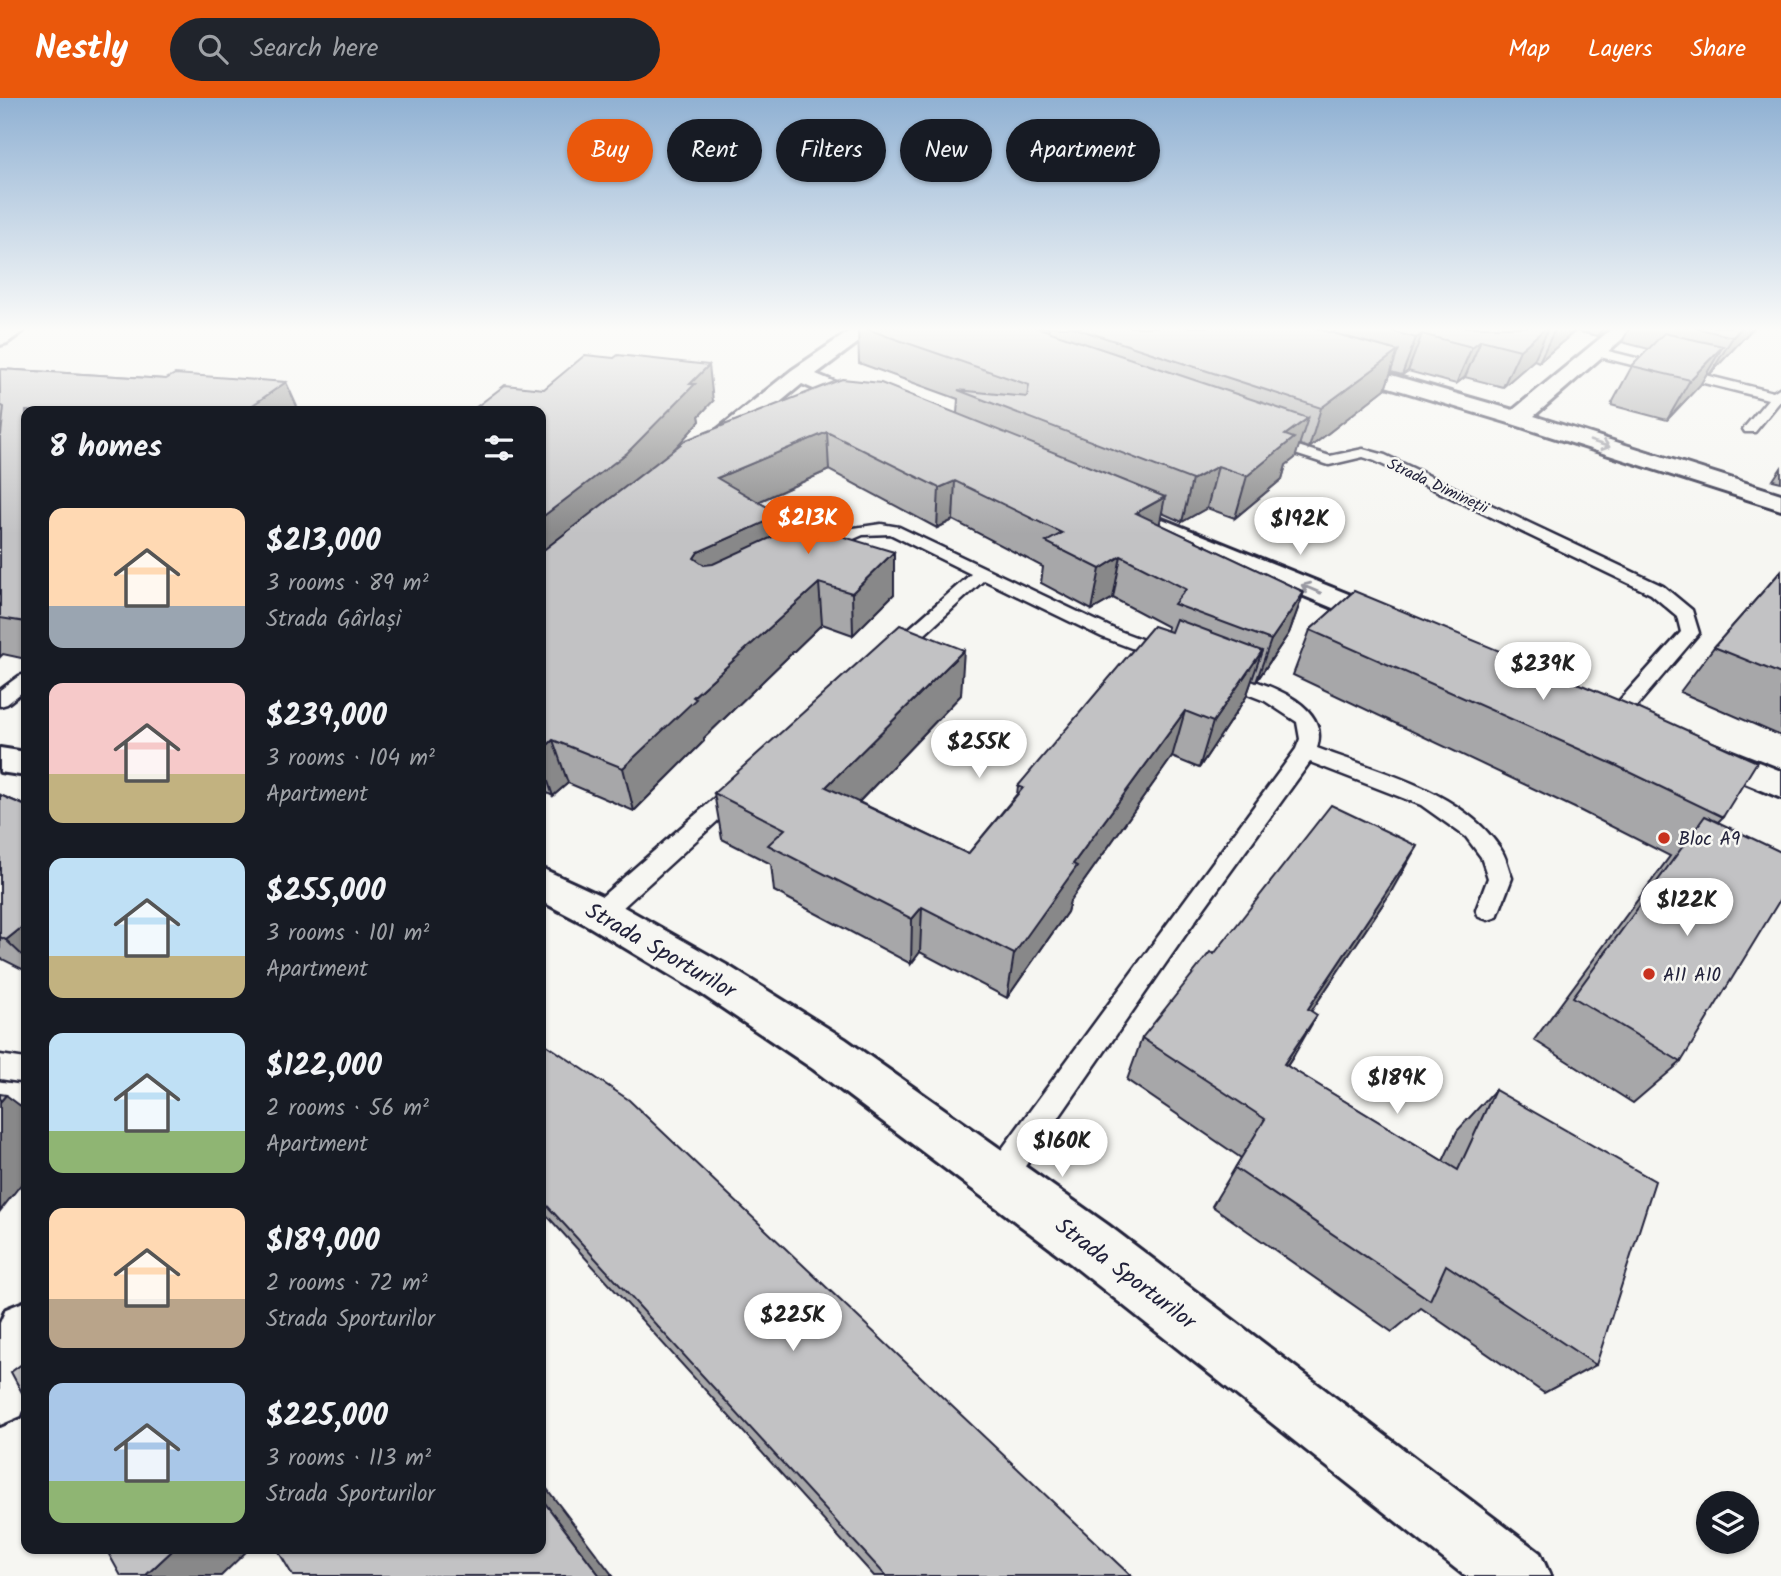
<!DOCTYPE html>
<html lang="en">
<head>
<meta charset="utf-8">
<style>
  :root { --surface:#171b24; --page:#20242c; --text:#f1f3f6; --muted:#9ea1a6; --accent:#ea580c }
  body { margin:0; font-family:Kalam,sans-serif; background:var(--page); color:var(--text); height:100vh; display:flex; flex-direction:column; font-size:26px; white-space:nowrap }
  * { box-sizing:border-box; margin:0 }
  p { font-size:23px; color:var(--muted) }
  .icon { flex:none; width:38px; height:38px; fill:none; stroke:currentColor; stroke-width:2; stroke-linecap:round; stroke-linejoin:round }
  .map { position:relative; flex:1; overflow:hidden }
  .panel { position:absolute; left:21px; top:308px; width:525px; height:1148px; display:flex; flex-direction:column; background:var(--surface); border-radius:14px; box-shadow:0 2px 5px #0004 }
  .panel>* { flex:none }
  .hud { position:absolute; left:567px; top:21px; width:665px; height:63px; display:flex; gap:14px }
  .tools { position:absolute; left:1696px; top:1393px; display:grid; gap:14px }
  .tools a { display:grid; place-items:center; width:63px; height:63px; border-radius:50%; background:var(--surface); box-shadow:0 2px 5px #0004; font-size:35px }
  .price { position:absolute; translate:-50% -60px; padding:0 16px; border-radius:24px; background:#fff; color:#222; font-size:23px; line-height:46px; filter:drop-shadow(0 2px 4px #0008) }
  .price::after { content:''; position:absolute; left:50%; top:42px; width:21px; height:16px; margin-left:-10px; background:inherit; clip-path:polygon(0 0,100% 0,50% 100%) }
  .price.current { background:var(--accent); color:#fff }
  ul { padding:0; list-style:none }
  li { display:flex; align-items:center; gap:21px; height:175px; padding:0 28px }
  li span { display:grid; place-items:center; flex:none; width:196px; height:140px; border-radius:14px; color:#555 }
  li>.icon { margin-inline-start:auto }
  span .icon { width:84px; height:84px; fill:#fffc; stroke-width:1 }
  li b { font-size:30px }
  h2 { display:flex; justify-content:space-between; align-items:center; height:84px; padding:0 28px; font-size:30px }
  .chip { padding:0 24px; border-radius:32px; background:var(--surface); box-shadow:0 2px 5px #0004; font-size:24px; line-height:63px }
  .chip.current { background:var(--accent); color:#fff }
  header { display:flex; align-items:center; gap:42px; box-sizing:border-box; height:98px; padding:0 35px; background:var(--accent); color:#fff }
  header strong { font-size:33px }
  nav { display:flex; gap:38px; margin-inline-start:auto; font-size:24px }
  .search { width:490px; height:63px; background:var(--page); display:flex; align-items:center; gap:18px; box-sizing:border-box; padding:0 24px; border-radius:38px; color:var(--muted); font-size:26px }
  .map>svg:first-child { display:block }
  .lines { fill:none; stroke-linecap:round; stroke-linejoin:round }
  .lane-casing { stroke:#22223b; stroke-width:5 }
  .street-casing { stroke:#22223b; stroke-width:6 }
  .secondary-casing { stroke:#22223b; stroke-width:6 }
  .lane { fill:#f6f6f2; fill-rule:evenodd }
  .street { fill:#f6f6f2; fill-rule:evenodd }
  .secondary { fill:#f6f6f2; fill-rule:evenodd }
  .wall { fill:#a7a7a9; stroke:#22223b; stroke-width:2 }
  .shaded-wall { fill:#888889; stroke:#22223b; stroke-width:2 }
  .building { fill:#c2c2c4; stroke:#22223b; stroke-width:2 }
  .oneway { stroke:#9797a0 }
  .poi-dot { fill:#c8321e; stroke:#f6f6f2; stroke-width:2.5 }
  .labels { text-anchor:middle; stroke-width:5; stroke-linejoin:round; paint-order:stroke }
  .far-street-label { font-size:16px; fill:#22223b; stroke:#f6f6f2 }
  .poi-label { font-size:19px; fill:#22223b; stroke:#f6f6f2; text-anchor:start }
  .near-street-label { font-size:23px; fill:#22223b; stroke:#f6f6f2 }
</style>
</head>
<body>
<header>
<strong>Nestly</strong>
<div class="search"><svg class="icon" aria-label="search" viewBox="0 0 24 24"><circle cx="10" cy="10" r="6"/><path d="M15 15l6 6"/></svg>Search here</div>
<nav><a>Map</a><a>Layers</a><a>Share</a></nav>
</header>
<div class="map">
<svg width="1781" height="1478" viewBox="0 0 1781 1478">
  <rect width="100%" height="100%" fill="#f6f6f2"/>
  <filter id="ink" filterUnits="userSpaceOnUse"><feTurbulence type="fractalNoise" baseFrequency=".0143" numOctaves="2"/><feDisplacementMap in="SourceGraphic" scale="14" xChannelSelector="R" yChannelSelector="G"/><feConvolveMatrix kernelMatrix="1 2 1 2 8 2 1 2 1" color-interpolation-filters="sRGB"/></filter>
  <g filter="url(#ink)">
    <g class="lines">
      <defs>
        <g id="lane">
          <polygon points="1596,250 1773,294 1781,289 1781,302 1755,334 1745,334 1743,331 1768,301 1592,257 1590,254"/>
          <polygon points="1269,339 1330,358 1363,351 1385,357 1663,488 1692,512 1699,535 1624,623 1610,623 1607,618 1610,613 1681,534 1677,518 1651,496 1375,363 1363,359 1329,367 1264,346 1262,343"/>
          <polygon points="881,426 899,429 1114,531 1173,553 1175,557 1166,563 1102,539 984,482 901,558 887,558 885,554 887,550 971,476 890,436 863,437 816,457 808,452 847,431"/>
          <path d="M1221 573C1256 582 1332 603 1317 650 1379 674 1461 692 1500 750 1506 758 1508 770 1512 780L1497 819 1488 822 1479 819 1476 812 1488 780 1481 759 1466 739 1421 707 1310 664 1202 813 1010 1090 999 1095 988 1090 984 1080 988 1070 1296 651 1300 641 1297 624 1265 603 1214 583 1211 579 1214 575Z"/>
          <polygon points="26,576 26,591 7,606 0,608 0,592 19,578"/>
          <polygon points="740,682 748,685 751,690 748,695 609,822 600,825 591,822 588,815 591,808 732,685"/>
          <polygon points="0,957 26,961 26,985 0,981"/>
        </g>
        <g id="street">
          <polygon points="5,229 29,229 7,245 0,247 0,232"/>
          <polygon points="856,229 879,229 816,276 883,304 886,309 883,314 867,314 802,286 721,353 712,355 703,353 700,348 703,343 792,272"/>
          <polygon points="1614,229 1636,229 1534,318 1781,396 1781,412 1509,325 1332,272 1328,268 1332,264 1339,262 1513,312"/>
          <polygon points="1140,412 1403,518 1407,524 1403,530 1392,533 1381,530 1131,426 1127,420 1131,414"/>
          <polygon points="1702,642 1781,673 1781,700 1689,662 1684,654 1689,646"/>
          <polygon points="26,1203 26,1305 21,1318 0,1327 0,1225 6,1211"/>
        </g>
        <g id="secondary">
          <polygon points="0,650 26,654 26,678 0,674"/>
          <polygon points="541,770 615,804 730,869 845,941 1108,1127 1540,1455 1550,1478 1465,1478 1070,1165 813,971 700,895 585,826 541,803"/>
        </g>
      </defs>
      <use href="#lane" class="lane-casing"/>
      <use href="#street" class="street-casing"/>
      <use href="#secondary" class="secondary-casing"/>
      <use href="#lane" class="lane"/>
      <use href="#street" class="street"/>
      <use href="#secondary" class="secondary"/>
    </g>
    <g class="wall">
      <polygon points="858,229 1610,229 1598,238 1575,233 1539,264 1534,262 1503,289 1465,279 1456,286 1408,273 1402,277 1391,274 1385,291 1309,350 1299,346 1295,360 1286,367 1282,381 1235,420 1207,410 1182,424 1162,415 1159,426 1304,494 1289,535 1256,584 1252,582 1246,599 1199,670 1172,659 1070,803 1067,814 1007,900 920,854 911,866 774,793 771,766 722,741 714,695 961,597 859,704 968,756 1017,696 1018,688 1167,532 1168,529 1113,500 1092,512 1041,485 1043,469 953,422 937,430 829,372 758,404 781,417 783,435 894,454 894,496 853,537 822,526 704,640 704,643 634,713 568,685 553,698 541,692 541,313 544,291 713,303 699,318 700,323 676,349 957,316 958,301 859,265"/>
      <polygon points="1630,229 1754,229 1710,276 1707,275 1700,287 1667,322 1611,307 1632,268 1649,251 1622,244"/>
      <polygon points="0,271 166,281 286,284 26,313 26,561 3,556 0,559"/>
      <polygon points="1781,370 1781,384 1773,382"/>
      <polygon points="1781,473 1781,638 1680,594 1714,549"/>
      <polygon points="1354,493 1723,719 1718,724 1681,964 1633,1005 1534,942 1670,758 1581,713 1293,577 1310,532"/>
      <polygon points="0,697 26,708 26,873 0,860"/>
      <polygon points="1391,794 1311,913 1293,959 1287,968 1443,1063 1457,1033 1495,992 1596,1267 1544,1295 1421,1210 1392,1234 1212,1108 1241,1060 1127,982 1142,940 1214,856"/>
      <polygon points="541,943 1131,1478 874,1478 541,1111"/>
    </g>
    <g class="shaded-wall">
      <polygon points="1025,229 1049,229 1048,242"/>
      <polygon points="1316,229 1336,229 1334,234 1309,250"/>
      <polygon points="1547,229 1549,229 1534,262 1503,289 1520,252"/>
      <polygon points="1556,229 1577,229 1575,233 1539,264"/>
      <polygon points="1603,229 1610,229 1598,238"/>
      <polygon points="1742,229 1754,229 1710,276 1733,239"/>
      <polygon points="1422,236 1408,273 1402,277 1416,240"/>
      <polygon points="1481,242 1465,279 1456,286 1472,249"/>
      <polygon points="1723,248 1700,287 1667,322 1690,282"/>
      <polygon points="1398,253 1385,291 1309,350 1321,310"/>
      <polygon points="709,267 713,303 699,318 700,323 635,394 541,470 541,420 690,286"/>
      <polygon points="286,284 299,313 244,313"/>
      <polygon points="1308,320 1295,360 1286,367 1282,381 1235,420 1247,378 1285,337"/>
      <polygon points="827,334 829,372 722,420 717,380"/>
      <polygon points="1218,368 1207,410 1182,424 1192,382"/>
      <polygon points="955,383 953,422 937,430 939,390"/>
      <polygon points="1165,399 1157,439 1136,415"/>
      <polygon points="781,417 785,457 700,502 694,460 698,454"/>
      <polygon points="894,454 894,496 853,537 852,495"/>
      <polygon points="1121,458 1113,500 1092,512 1100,471"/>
      <polygon points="819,485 822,526 704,640 704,643 634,713 623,670 693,599"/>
      <polygon points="1304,494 1289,535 1256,584 1271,542"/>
      <polygon points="964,552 961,597 829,735 826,689"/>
      <polygon points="1262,553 1246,599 1199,670 1213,624"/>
      <polygon points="1185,613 1172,659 1070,803 1067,814 1007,900 1014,856 1073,766"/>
      <polygon points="553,642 568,685 553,698 541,663 541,653"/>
      <polygon points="1417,748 1391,794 1284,954 1308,911"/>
      <polygon points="922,809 920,854 911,866 912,821"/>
      <polygon points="26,826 26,861 6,842"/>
      <polygon points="1317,917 1293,959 1261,1008 1284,966"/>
      <polygon points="6,997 26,1012 26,1080 0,1113 0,1004"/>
      <polygon points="541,1383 613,1478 600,1478 541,1400"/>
      <polygon points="174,1451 249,1451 221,1478 145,1478"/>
    </g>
    <g class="building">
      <polygon points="861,229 1036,229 1308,320 1285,337 1294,340 1247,378 1218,368 1192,382 958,292 1027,299 1029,287"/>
      <polygon points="1072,229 1311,229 1398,253 1321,310"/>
      <polygon points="1377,229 1547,229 1520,252 1481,242 1472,249 1422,236 1416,240"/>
      <polygon points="1691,229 1742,229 1733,239"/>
      <polygon points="1664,235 1723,248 1690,282 1632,268"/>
      <polygon points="585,257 614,260 618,257 709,267 690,286 695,286 627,355 541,420 541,313 471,313 505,287 544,291"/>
      <polygon points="0,271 166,281 175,276 286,284 244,313 26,313 26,524 0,520 0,338 1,337 4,309 0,307"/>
      <polygon points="842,281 881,285 1165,399 1136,415 1304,494 1271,542 1174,506 1186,491 1121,458 1100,471 1046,444 1062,435 955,383 939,390 827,334 717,380 781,417 698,454 694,460 704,467 713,466 801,426 894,454 852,495 819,485 693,599 696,601 623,670 553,642 541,653 541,454 686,342"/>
      <polygon points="1781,473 1781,576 1714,549"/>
      <polygon points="1354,493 1640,611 1757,664 1723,719 1615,667 1310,532"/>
      <polygon points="1176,521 1262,553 1213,624 1185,613 1073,766 1077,768 1014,856 922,809 912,821 768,747 785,731 714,695 900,527 964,552 826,689 968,756 1023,690 1018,688 1153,528 1171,534"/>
      <polygon points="0,697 26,708 26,826 6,842 0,839"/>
      <polygon points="1331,707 1417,748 1308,911 1317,917 1284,966 1458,1072 1495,992 1655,1083 1596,1267 1446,1167 1430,1202 1235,1070 1265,1021 1142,940 1210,854 1214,856"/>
      <polygon points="1705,718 1781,754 1781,800 1681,964 1573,899"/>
      <polygon points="541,943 629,1002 1131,1478 886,1478 541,1101"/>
      <polygon points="0,996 6,997 0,1004"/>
      <polygon points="26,1263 26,1302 11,1274"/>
      <polygon points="541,1400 600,1478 293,1478 277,1451 541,1451"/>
      <polygon points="106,1451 174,1451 145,1478 121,1478"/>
    </g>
    <defs><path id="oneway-shaft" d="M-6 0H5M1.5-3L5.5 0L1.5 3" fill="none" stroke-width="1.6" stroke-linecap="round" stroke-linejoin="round" transform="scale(1.75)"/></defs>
    <g class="oneway">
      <use href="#oneway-shaft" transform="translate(1600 346) rotate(18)"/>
      <use href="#oneway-shaft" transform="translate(1311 491) rotate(-157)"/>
    </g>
  </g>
  <linearGradient id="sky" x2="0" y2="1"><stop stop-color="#90b1d3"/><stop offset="0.53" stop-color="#fbfbf9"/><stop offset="1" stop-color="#fbfbf9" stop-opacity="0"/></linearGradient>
  <rect width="1781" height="436" fill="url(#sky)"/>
  <g class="poi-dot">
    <circle cx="1664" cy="740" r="7"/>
    <circle cx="1649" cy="876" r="7"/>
  </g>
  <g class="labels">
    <g class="far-street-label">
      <text transform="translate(1438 387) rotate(25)" y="6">Strada Dimineții</text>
    </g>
    <g class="poi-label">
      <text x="1678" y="747">Bloc A9</text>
      <text x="1663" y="883">A11 A10</text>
    </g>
    <g class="near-street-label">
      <text transform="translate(661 852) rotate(30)" y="8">Strada Sporturilor</text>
      <text transform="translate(1126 1175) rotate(37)" y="8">Strada Sporturilor</text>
    </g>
  </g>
</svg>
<div class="tools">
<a><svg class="icon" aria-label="layers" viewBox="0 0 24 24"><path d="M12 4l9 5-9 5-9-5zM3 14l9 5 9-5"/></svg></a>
</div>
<b class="price current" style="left:808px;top:458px">$213K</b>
<b class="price" style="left:1300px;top:459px">$192K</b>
<b class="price" style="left:1543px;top:604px">$239K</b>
<b class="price" style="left:979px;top:682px">$255K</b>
<b class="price" style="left:1687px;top:840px">$122K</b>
<b class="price" style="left:1397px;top:1018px">$189K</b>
<b class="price" style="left:1062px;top:1081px">$160K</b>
<b class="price" style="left:793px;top:1255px">$225K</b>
<div class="hud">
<a class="chip current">Buy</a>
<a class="chip">Rent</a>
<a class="chip">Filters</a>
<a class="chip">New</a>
<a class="chip">Apartment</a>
</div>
<section class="panel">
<h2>8 homes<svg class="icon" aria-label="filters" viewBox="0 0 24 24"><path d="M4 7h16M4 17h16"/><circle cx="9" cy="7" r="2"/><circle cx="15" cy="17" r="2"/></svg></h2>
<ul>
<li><span style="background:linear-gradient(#ffd9b3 70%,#9aa5b1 0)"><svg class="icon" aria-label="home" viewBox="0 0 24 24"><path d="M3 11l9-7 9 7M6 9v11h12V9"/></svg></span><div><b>$213,000</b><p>3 rooms · 89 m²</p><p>Strada Gârlași</p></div></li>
<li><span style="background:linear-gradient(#f6c9c9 65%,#c2b280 0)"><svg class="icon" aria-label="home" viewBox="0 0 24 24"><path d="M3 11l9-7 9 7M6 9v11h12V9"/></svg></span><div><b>$239,000</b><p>3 rooms · 104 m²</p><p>Apartment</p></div></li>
<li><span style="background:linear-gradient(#bfe0f5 70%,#c2b280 0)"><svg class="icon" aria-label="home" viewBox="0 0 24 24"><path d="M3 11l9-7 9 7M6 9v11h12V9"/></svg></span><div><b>$255,000</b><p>3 rooms · 101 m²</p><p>Apartment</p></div></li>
<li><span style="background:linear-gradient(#bfe0f5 70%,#8fb573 0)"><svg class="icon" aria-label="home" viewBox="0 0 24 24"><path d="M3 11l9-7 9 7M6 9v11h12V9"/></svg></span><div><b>$122,000</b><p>2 rooms · 56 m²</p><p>Apartment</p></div></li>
<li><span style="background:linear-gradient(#ffd9b3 65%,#b9a48a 0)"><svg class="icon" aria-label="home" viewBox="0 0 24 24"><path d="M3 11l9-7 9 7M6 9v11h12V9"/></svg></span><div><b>$189,000</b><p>2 rooms · 72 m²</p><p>Strada Sporturilor</p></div></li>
<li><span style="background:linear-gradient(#a9c7e8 70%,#8fb573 0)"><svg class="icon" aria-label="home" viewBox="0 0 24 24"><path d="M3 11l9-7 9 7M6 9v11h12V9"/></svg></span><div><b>$225,000</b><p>3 rooms · 113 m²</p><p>Strada Sporturilor</p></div></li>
</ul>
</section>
</div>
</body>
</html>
